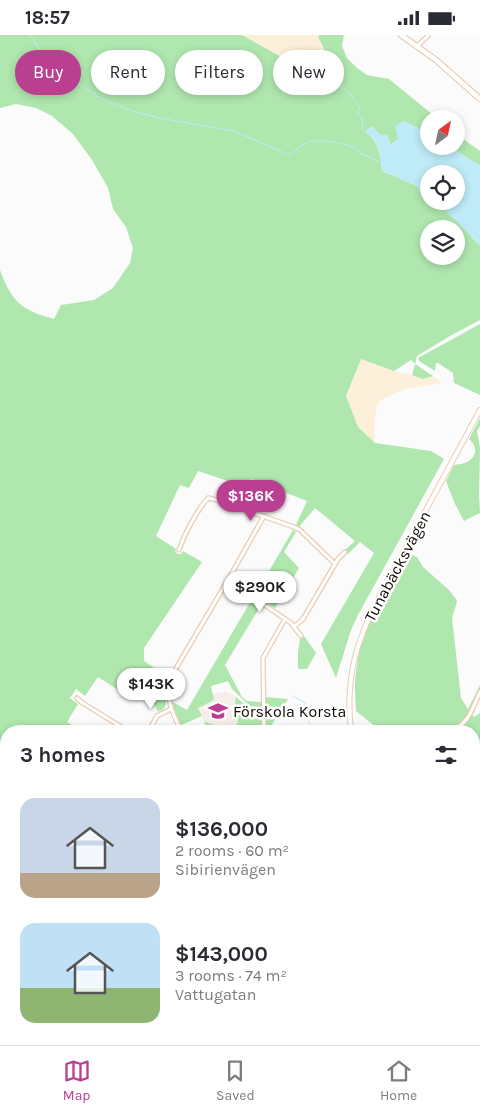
<!DOCTYPE html>
<html lang="en">
<head>
<meta charset="utf-8">
<style>
  :root { --surface:#fff; --page:#f2f2f3; --text:#2b2b33; --muted:#7c7c81; --line:#e1e1e2; --accent:#ba3f90 }
  body { margin:0; font-family:Karla,sans-serif; background:var(--page); color:var(--text); height:100vh; display:flex; flex-direction:column; font-size:19px; white-space:nowrap }
  * { box-sizing:border-box; margin:0 }
  p { font-size:16px; color:var(--muted) }
  .icon { flex:none; width:28px; height:28px; fill:none; stroke:currentColor; stroke-width:2; stroke-linecap:round; stroke-linejoin:round }
  .map { position:relative; flex:1; overflow:hidden }
  .side { position:absolute; left:0px; top:690px; width:480px; height:320px; display:flex; flex-direction:column; background:var(--surface); border-radius:20px 20px 0 0; box-shadow:0 2px 8px #0003 }
  .side>* { flex:none }
  .top-card { position:absolute; left:15px; top:15px; width:450px; height:45px; display:flex; gap:10px }
  .needle { width:32px; rotate:33deg }
  .tools { position:absolute; left:420px; top:75px; display:grid; gap:10px }
  .tools a { display:grid; place-items:center; width:45px; height:45px; border-radius:50%; background:var(--surface); box-shadow:0 2px 8px #0003; font-size:25px }
  .price { position:absolute; translate:-50% -42px; padding:0 11px; border-radius:18px; background:#fff; color:#222; font-size:16px; line-height:32px; filter:drop-shadow(0 1px 2px #0008) }
  .price::after { content:''; position:absolute; left:50%; top:30px; width:15px; height:11px; margin-left:-8px; background:inherit; clip-path:polygon(0 0,100% 0,50% 100%) }
  .price.selected { background:var(--accent); color:#fff }
  ul { padding:0; list-style:none }
  li { display:flex; align-items:center; gap:15px; height:125px; padding:0 20px }
  li span { display:grid; place-items:center; flex:none; width:140px; height:100px; border-radius:15px; color:#555 }
  li>.icon { margin-inline-start:auto }
  span .icon { width:60px; height:60px; fill:#fffc; stroke-width:1 }
  li b { font-size:21px }
  h2 { display:flex; justify-content:space-between; align-items:center; height:60px; padding:0 20px; font-size:21px }
  .tag { padding:0 18px; border-radius:22px; background:var(--surface); box-shadow:0 2px 8px #0003; font-size:18px; line-height:45px }
  .tag.selected { background:var(--accent); color:#fff }
  .status { display:flex; justify-content:space-between; align-items:center; height:35px; padding:0 25px; background:var(--surface); direction:ltr }
  .status svg { height:14px; fill:currentColor }
  .dock { display:flex; justify-content:space-around; align-items:center; height:70px; border-top:1px solid var(--line); background:var(--surface); font-size:14px; color:var(--muted) }
  .dock a { display:grid; justify-items:center; gap:2px }
  .dock .selected { color:var(--accent) }
  .map>svg:first-child { display:block }
  .built { fill:#f6eee8 }
  .industrial { fill:#fcf0db }
  .green { fill:#afe7ae; fill-rule:evenodd }
  .water { fill:#beebf7 }
  .lines { fill:none; stroke-linecap:round; stroke-linejoin:round }
  .stream { stroke:#beebf7; stroke-width:1 }
  .minor-casing { stroke:#eaccb5; stroke-width:5.5 }
  .tertiary-casing { stroke:#eaccb5; stroke-width:6 }
  .secondary-casing { stroke:#eaccb5; stroke-width:7 }
  .minor { stroke:#fff; stroke-width:3 }
  .tertiary { stroke:#fff; stroke-width:4 }
  .secondary { stroke:#fff; stroke-width:4.5 }
  .labels { text-anchor:middle; stroke-width:5; stroke-linejoin:round; paint-order:stroke }
  .street-label { font-size:16px; fill:#130a03; stroke:#fff }
  .poi-label { font-size:16px; fill:#130a03; stroke:#fff; text-anchor:start }
</style>
</head>
<body>
<div class="status"><b>18:57</b><svg viewBox="0 0 49 12"><path d="M0 12V9h3v3zM5 12V6h3v6zM10 12V3h3v9zM15 12V0h3v12zM26 1h20v11H26zM47 4h2v5h-2z"/></svg></div>
<div class="map">
<svg width="480" height="1010" viewBox="0 0 480 1010">
  <rect width="100%" height="100%" fill="#fbfbfb"/>
  <polygon class="built" points="224,657 228,657 236,662 235,669 238,683 238,686 235,691 226,695 221,694 209,687 204,687 198,673 213,665 213,659"/>
  <g class="industrial">
    <polygon points="242,0 319,0 318,2 325,13 323,23 304,35 288,29 289,25"/>
    <polygon points="361,324 394,336 412,340 423,344 433,341 442,348 405,354 381,365 377,371 374,389 375,408 358,392 346,361"/>
  </g>
  <g class="green">
    <path d="M0 0H242L289 26 288 29 304 35 323 23 324 13 318 2 319 0H344L342 11 347 23 357 33 367 40 389 44 438 84H429V99L404 86 398 104 391 110 372 92 368 94 366 97C369 101 373 103 375 107 379 113 382 129 382 136L415 150 429 162V166C443 166 468 200 480 210V285L450 301 417 321 415 329 433 341 423 344 412 340 415 329 411 325 394 336 361 324 346 361 358 392 375 408 431 416 444 424 358 580 351 595 336 643 321 609 374 518 360 507 348 519 344 516 355 506 315 473 299 492 296 490 307 466 251 444 245 452 198 436 189 453 180 450 156 501 176 514 175 517 178 519H181L183 516 202 527 144 613V626L168 642C168 647 166 671 165 672 164 674 160 676 158 677L149 659 135 646 129 647 123 658 98 642 85 661 76 654 70 663 78 669 67 687 82 696H6V709L0 711V235C12 267 21 275 54 284L61 270 94 265 113 253 130 228 133 213 126 192 113 174 108 153 92 125 73 99 52 81 36 73 16 69 0 73ZM429 194H456V221H429Z"/>
    <polygon points="456,99 480,116 480,131 449,111 456,111"/>
    <polygon points="480,289 480,360 454,348 453,338 438,328 436,328 435,336 419,326 418,323"/>
    <path d="M480 383V391L477 396 480 413 479 460 480 478 464 486 455 469 446 446 454 430C459 429 466 429 470 425 478 419 476 410 469 404Z"/>
    <polygon points="293,495 296,497 284,517 299,533 275,573 255,560"/>
    <path d="M410 519 417 522 423 532 449 555 456 564 457 567 452 583 461 663 468 674 480 650V654L469 676 474 682 480 678V736L476 744 474 746V696H381L356 676C355 661 354 645 357 630 360 607 373 577 385 558 393 544 402 532 410 519Z"/>
    <polygon points="252,564 261,570 225,630 242,662 247,666 261,667 261,673 258,675 250,671 232,654 228,646 211,651 214,665 198,673 202,681 181,690 171,666 187,675"/>
    <polygon points="304,601 316,618 307,634 298,634 298,617 300,604"/>
    <path d="M236 662 261 683 262 696H209L204 687C215 687 223 700 234 692 244 684 232 673 236 662Z"/>
    <polygon points="265,662 288,664 268,696 266,696"/>
    <polygon points="480,770 480,1010 436,1010 435,1004 474,1004 474,774"/>
    <polygon points="6,866 6,1004 53,1004 47,1010 0,1010 0,871"/>
    <polygon points="177,1004 410,1004 412,1009 208,1010"/>
  </g>
  <path class="water" d="M404 86 429 99V111H449L480 131V210L448 178 434 166H456V139H429V162L415 150 382 136C382 129 379 112 375 106 373 103 369 101 366 97L368 94 372 92 374 93 379 99 387 100 392 110 398 104 395 91Z"/>
  <g class="lines">
    <g class="stream">
      <path d="M30 0 47 25 59 37 104 65 132 76 159 83 234 96 289 120C295 116 301 111 306 108 321 102 341 109 355 112L361 119 367 121 382 128"/>
      <path d="M326 10C329 20 321 30 324 37 326 42 343 53 348 57 353 62 356 68 360 73L358 76V79L362 83 363 96 366 97"/>
      <polyline points="293,661 305,668 306,677 312,696"/>
    </g>
    <defs>
      <g id="minor">
        <polyline points="417,11 428,1"/>
        <path d="M179 515C184 500 197 475 208 463L213 464 294 492 300 495 335 529"/>
        <polyline points="228,545 291,588 301,601"/>
        <polyline points="295,591 303,584 338,524 345,517"/>
        <polyline points="77,663 81,667 128,696"/>
        <polyline points="149,696 157,681 171,674"/>
        <path d="M181 696C171 674 165 665 172 640L228 545 264 481"/>
        <polyline points="264,696 263,623 285,584"/>
        <path d="M443 696C448 695 454 694 459 691 470 685 475 667 480 657"/>
        <polyline points="0,730 6,733"/>
        <polyline points="0,819 6,818"/>
        <polyline points="116,1004 126,1010"/>
        <polyline points="94,1010 98,1004"/>
      </g>
      <g id="tertiary">
        <path d="M351 696C345 642 356 607 380 560L480 375"/>
        <polyline points="413,1004 415,1010"/>
      </g>
      <polyline id="secondary" points="401,0 436,25 480,64"/>
    </defs>
    <use href="#minor" class="minor-casing"/>
    <use href="#tertiary" class="tertiary-casing"/>
    <use href="#secondary" class="secondary-casing"/>
    <use href="#minor" class="minor"/>
    <use href="#tertiary" class="tertiary"/>
    <use href="#secondary" class="secondary"/>
  </g>
  <defs>
    <symbol id="school-bare" viewBox="-9 -9 18 18"><path d="M0-5L7-2L0 1L-7-2ZM-4 1L0 2.5L4 1V4Q0 6-4 4Z" fill="#ba3f90" stroke="#fff" stroke-width="2.5" paint-order="stroke"/></symbol>
  </defs>
  <g fill-rule="evenodd">
    <use href="#school-bare" x="204" y="662" width="28" height="28"/>
  </g>
  <g class="labels">
    <g class="street-label">
      <text transform="translate(397 531) rotate(-62)" y="6">Tunabäcksvägen</text>
    </g>
    <g class="poi-label">
      <text x="233" y="682">Förskola Korsta</text>
    </g>
  </g>
</svg>
<div class="tools">
<a><svg class="needle" viewBox="-14 -14 28 28"><path d="M0-13l5 13h-10z" fill="#e53935"/><path d="M0 13l5-13h-10z" fill="#7c7c81"/></svg></a>
<a><svg class="icon" aria-label="locate" viewBox="0 0 24 24"><circle cx="12" cy="12" r="6"/><path d="M12 2v4M12 18v4M2 12h4M18 12h4"/></svg></a>
<a><svg class="icon" aria-label="layers" viewBox="0 0 24 24"><path d="M12 4l9 5-9 5-9-5zM3 14l9 5 9-5"/></svg></a>
</div>
<b class="price selected" style="left:251px;top:487px">$136K</b>
<b class="price" style="left:260px;top:578px">$290K</b>
<b class="price" style="left:151px;top:675px">$143K</b>
<div class="top-card">
<a class="tag selected">Buy</a>
<a class="tag">Rent</a>
<a class="tag">Filters</a>
<a class="tag">New</a>
</div>
<section class="side">
<h2>3 homes<svg class="icon" aria-label="filters" viewBox="0 0 24 24"><path d="M4 7h16M4 17h16"/><circle cx="9" cy="7" r="2"/><circle cx="15" cy="17" r="2"/></svg></h2>
<ul>
<li><span style="background:linear-gradient(#c9d6e8 75%,#b9a48a 0)"><svg class="icon" aria-label="home" viewBox="0 0 24 24"><path d="M3 11l9-7 9 7M6 9v11h12V9"/></svg></span><div><b>$136,000</b><p>2 rooms · 60 m²</p><p>Sibirienvägen</p></div></li>
<li><span style="background:linear-gradient(#bfe0f5 65%,#8fb573 0)"><svg class="icon" aria-label="home" viewBox="0 0 24 24"><path d="M3 11l9-7 9 7M6 9v11h12V9"/></svg></span><div><b>$143,000</b><p>3 rooms · 74 m²</p><p>Vattugatan</p></div></li>
</ul>
</section>
</div>
<nav class="dock">
<a class="selected"><svg class="icon" aria-label="map" viewBox="0 0 24 24"><path d="M3 6l6-2 6 2 6-2v14l-6 2-6-2-6 2zM9 4v14M15 6v14"/></svg>Map</a>
<a><svg class="icon" aria-label="saved" viewBox="0 0 24 24"><path d="M7 4h10v16l-5-4-5 4z"/></svg>Saved</a>
<a><svg class="icon" aria-label="home" viewBox="0 0 24 24"><path d="M3 11l9-7 9 7M6 9v11h12V9"/></svg>Home</a>
</nav>
</body>
</html>
